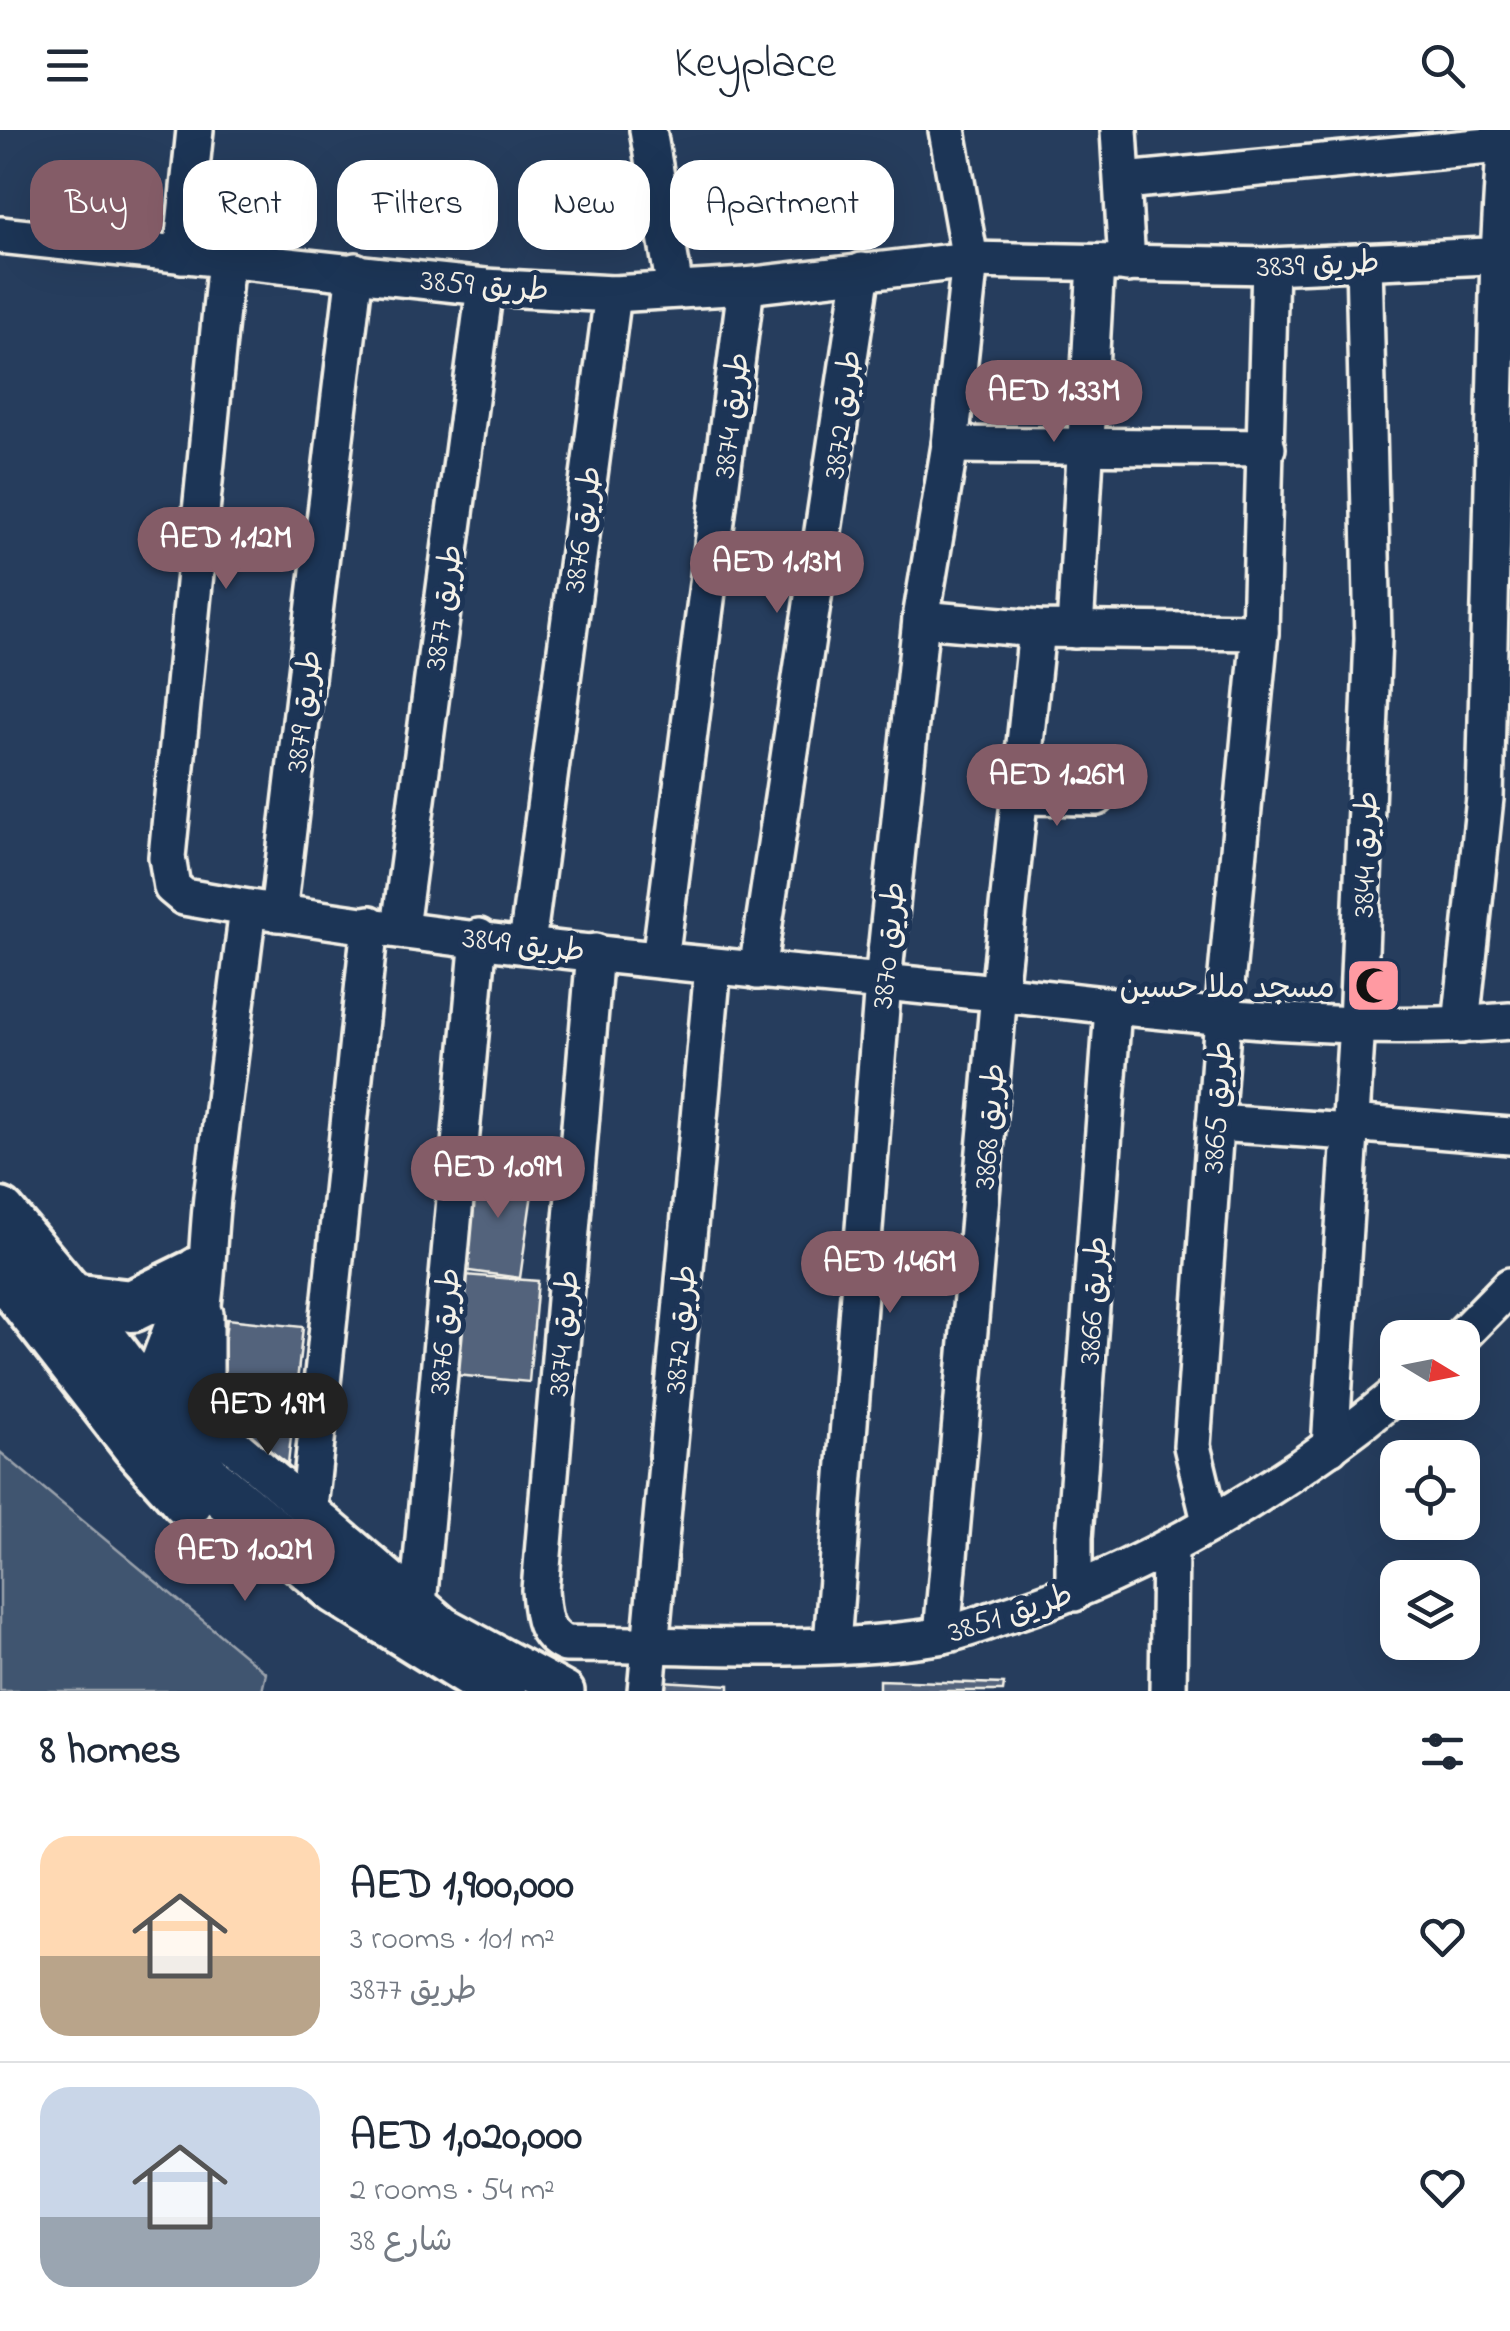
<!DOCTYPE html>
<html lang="en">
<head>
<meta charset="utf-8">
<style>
  :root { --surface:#fff; --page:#f2f2f3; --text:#1f2937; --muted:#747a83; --line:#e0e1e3; --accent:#845c67 }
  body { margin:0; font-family:"Indie Flower","Playpen Sans Arabic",sans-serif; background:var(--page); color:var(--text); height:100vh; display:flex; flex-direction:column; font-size:38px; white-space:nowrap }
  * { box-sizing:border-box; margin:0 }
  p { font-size:32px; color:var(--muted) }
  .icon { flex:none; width:55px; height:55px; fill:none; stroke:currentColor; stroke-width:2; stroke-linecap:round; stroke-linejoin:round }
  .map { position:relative; height:1561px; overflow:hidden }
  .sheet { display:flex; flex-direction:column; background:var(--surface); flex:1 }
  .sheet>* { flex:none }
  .banner { position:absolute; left:30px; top:30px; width:1000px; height:90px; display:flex; gap:20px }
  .needle { width:65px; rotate:100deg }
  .fabs { position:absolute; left:1380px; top:1190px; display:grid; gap:20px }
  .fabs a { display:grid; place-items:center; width:100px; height:100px; border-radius:20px; background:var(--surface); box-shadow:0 10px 40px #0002; font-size:50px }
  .price { position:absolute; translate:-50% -85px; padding:0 22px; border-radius:35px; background:var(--accent); color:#fff; font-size:32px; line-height:65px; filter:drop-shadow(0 2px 5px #0008) }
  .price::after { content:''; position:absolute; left:50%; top:60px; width:30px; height:22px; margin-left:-15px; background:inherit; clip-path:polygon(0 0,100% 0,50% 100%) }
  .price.active { background:#222; color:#fff }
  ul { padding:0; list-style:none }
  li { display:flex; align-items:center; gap:30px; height:250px; padding:0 40px }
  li+li { border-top:2px solid var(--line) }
  li span { display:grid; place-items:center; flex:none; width:280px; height:200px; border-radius:30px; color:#555 }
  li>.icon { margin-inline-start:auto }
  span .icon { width:120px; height:120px; fill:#fffc; stroke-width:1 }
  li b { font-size:42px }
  h2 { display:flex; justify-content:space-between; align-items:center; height:120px; padding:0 40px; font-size:42px }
  .pill { padding:0 35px; border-radius:30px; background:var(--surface); box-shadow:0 10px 40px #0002; font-size:35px; line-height:90px }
  .pill.active { background:var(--accent); color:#fff }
  header { display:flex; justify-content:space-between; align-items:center; height:130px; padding:0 40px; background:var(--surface); font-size:45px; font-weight:600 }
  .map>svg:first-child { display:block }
  .green { fill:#40546f; stroke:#9aa2ac; stroke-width:2.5 }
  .building { fill:#52647b; stroke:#f4f1e8; stroke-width:2.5 }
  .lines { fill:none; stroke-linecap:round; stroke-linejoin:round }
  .street-casing { stroke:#f4f1e8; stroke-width:42 }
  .secondary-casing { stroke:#f4f1e8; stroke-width:58 }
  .street { stroke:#1d3557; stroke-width:35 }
  .secondary { stroke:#1d3557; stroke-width:50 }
  .labels { text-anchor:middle; stroke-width:10; stroke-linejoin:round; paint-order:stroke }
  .street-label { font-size:32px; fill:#f4f1e8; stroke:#1d3557 }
  .poi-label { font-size:32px; fill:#f4f1e8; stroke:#1d3557; text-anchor:end }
</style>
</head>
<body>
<header><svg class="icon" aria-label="menu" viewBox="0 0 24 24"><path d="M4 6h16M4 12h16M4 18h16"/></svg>Keyplace<svg class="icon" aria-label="search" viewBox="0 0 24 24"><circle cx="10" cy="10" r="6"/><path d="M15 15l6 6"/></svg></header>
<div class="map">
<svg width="1510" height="1561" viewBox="0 0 1510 1561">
  <rect width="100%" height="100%" fill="#263d5d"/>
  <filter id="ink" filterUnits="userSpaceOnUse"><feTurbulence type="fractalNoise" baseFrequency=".01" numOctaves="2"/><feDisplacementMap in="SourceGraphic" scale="20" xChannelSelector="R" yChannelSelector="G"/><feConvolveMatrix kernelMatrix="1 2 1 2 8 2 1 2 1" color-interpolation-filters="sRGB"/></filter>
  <g filter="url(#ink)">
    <polygon class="green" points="0,1322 266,1543 262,1561 0,1561"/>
    <g class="building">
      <polygon points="477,1034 535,1042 520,1148 462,1140"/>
      <polygon points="465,1145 538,1151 529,1252 456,1245"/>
      <polygon points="227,1189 303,1197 288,1334 217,1281"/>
      <polygon points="879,1550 1004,1554 1003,1561 879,1561"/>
      <polygon points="661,1551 729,1555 729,1561 660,1561"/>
    </g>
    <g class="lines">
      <defs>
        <g id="street">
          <polyline points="648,0 675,159"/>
          <polyline points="1119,0 1127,134"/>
          <polyline points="1124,51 1510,14"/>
          <polyline points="0,105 485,157 613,164 746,156 970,130 1270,136 1510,125"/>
          <polyline points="182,125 195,0"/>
          <path d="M226 129 167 727 172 757 184 767C443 813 706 835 966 860 1146 878 1329 907 1510 891"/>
          <polyline points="950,315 1267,318"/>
          <polyline points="921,489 1037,499 1260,502"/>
          <polyline points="1075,500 1096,134"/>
          <polyline points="1018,666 1097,667"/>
          <polyline points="278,783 355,141"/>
          <polyline points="400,798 485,157"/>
          <polyline points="527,814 613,164"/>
          <path d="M595 822 540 1460C542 1483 542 1503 565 1514 688 1514 816 1525 938 1506 962 1502 987 1491 1010 1484 1147 1440 1287 1356 1398 1263"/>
          <polyline points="660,830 746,156"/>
          <polyline points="757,841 862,141"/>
          <polyline points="1461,895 1485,668 1499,124 1506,0"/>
          <polyline points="1215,993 1350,1002"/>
          <polyline points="1350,993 1510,1006"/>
          <polyline points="205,1184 205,1269 211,1296 444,1495 566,1561"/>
          <polyline points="1459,1208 1510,1156"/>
          <polyline points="146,1267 195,1136"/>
          <path d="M161 1285C213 1218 203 1138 213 1059 225 965 236 872 248 779"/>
          <polyline points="1330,1317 1357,894 1373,508 1364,131"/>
          <polyline points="309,1378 370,794"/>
          <polyline points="1210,1391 1192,1316 1223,886 1260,502 1270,136"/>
          <polyline points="1074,1463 1074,1408 1113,878"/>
          <polyline points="418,1474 479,807"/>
          <polyline points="942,1505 999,863 1037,499"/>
          <polyline points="832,1514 883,852 921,489 950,315 970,130 947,0"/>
          <polyline points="646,1561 713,837"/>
          <polyline points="1168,1561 1170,1418"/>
        </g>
        <g id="secondary">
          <polyline points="0,1084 71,1169 207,1349 338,1459 501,1561"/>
          <polyline points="0,1138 137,1314 187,1370"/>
          <polyline points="71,1169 132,1176 191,1147"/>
        </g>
      </defs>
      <use href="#street" class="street-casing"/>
      <use href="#secondary" class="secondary-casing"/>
      <use href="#street" class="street"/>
      <use href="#secondary" class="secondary"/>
    </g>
  </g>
  <defs>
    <symbol id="mosque-square" viewBox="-11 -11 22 22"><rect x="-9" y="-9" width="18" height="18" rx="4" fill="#ff9aa2" stroke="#1d3557"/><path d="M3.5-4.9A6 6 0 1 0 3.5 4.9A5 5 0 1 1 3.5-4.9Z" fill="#111"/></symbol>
  </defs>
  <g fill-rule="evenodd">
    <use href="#mosque-square" x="1342" y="824" width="63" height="63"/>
  </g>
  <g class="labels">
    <g class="street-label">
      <text transform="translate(1318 133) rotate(-2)" y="11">طريق 3839</text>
      <text transform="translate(485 154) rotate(5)" y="11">طريق 3859</text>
      <text transform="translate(841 284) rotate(-82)" y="11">طريق 3872</text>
      <text transform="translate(730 285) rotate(-83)" y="11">طريق 3874</text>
      <text transform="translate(581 399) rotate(-82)" y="11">طريق 3876</text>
      <text transform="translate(442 477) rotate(-82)" y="11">طريق 3877</text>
      <text transform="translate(302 581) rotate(-83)" y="11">طريق 3879</text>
      <text transform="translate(1364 724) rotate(-88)" y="11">طريق 3844</text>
      <text transform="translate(524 813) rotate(7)" y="11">طريق 3849</text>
      <text transform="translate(887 815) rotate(-84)" y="11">طريق 3870</text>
      <text transform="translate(1216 977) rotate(-86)" y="11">طريق 3865</text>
      <text transform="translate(988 996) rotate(-85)" y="11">طريق 3868</text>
      <text transform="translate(1092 1170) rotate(-86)" y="11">طريق 3866</text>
      <text transform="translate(679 1199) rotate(-85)" y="11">طريق 3872</text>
      <text transform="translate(443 1201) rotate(-85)" y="11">طريق 3876</text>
      <text transform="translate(562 1203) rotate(-85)" y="11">طريق 3874</text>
      <text transform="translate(1010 1482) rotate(-18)" y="11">طريق 3851</text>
    </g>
    <g class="poi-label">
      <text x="1335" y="867">مسجد ملا حسين</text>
    </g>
  </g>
</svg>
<div class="fabs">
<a><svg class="needle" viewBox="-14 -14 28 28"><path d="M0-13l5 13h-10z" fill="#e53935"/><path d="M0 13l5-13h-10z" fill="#747a83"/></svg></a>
<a><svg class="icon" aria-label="locate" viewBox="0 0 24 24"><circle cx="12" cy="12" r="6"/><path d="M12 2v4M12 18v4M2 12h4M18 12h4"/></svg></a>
<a><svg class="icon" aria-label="layers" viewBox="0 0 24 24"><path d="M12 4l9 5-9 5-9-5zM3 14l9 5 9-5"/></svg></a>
</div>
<b class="price" style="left:1054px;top:315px">AED 1.33M</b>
<b class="price" style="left:226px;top:462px">AED 1.12M</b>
<b class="price" style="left:777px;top:486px">AED 1.13M</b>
<b class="price" style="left:1057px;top:699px">AED 1.26M</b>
<b class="price" style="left:498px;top:1091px">AED 1.09M</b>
<b class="price" style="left:890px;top:1186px">AED 1.46M</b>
<b class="price active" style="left:268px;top:1328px">AED 1.9M</b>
<b class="price" style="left:245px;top:1474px">AED 1.02M</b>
<div class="banner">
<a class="pill active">Buy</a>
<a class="pill">Rent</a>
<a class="pill">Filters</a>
<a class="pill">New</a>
<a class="pill">Apartment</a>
</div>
</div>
<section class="sheet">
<h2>8 homes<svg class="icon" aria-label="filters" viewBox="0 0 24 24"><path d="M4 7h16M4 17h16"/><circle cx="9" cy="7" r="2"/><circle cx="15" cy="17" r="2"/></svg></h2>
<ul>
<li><span style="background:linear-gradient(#ffd9b3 60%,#b9a48a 0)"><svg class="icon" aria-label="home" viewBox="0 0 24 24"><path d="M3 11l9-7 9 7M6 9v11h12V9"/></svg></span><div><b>AED 1,900,000</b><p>3 rooms · 101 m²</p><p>طريق 3877</p></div><svg class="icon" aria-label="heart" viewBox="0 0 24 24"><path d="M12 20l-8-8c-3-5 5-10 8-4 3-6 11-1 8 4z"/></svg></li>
<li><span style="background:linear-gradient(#c9d6e8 65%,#9aa5b1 0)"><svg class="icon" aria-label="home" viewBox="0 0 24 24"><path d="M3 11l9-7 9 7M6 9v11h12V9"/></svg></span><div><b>AED 1,020,000</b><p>2 rooms · 54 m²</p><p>شارع 38</p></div><svg class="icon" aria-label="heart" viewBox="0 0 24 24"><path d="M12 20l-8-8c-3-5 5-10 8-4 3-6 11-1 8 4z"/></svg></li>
</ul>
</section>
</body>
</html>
